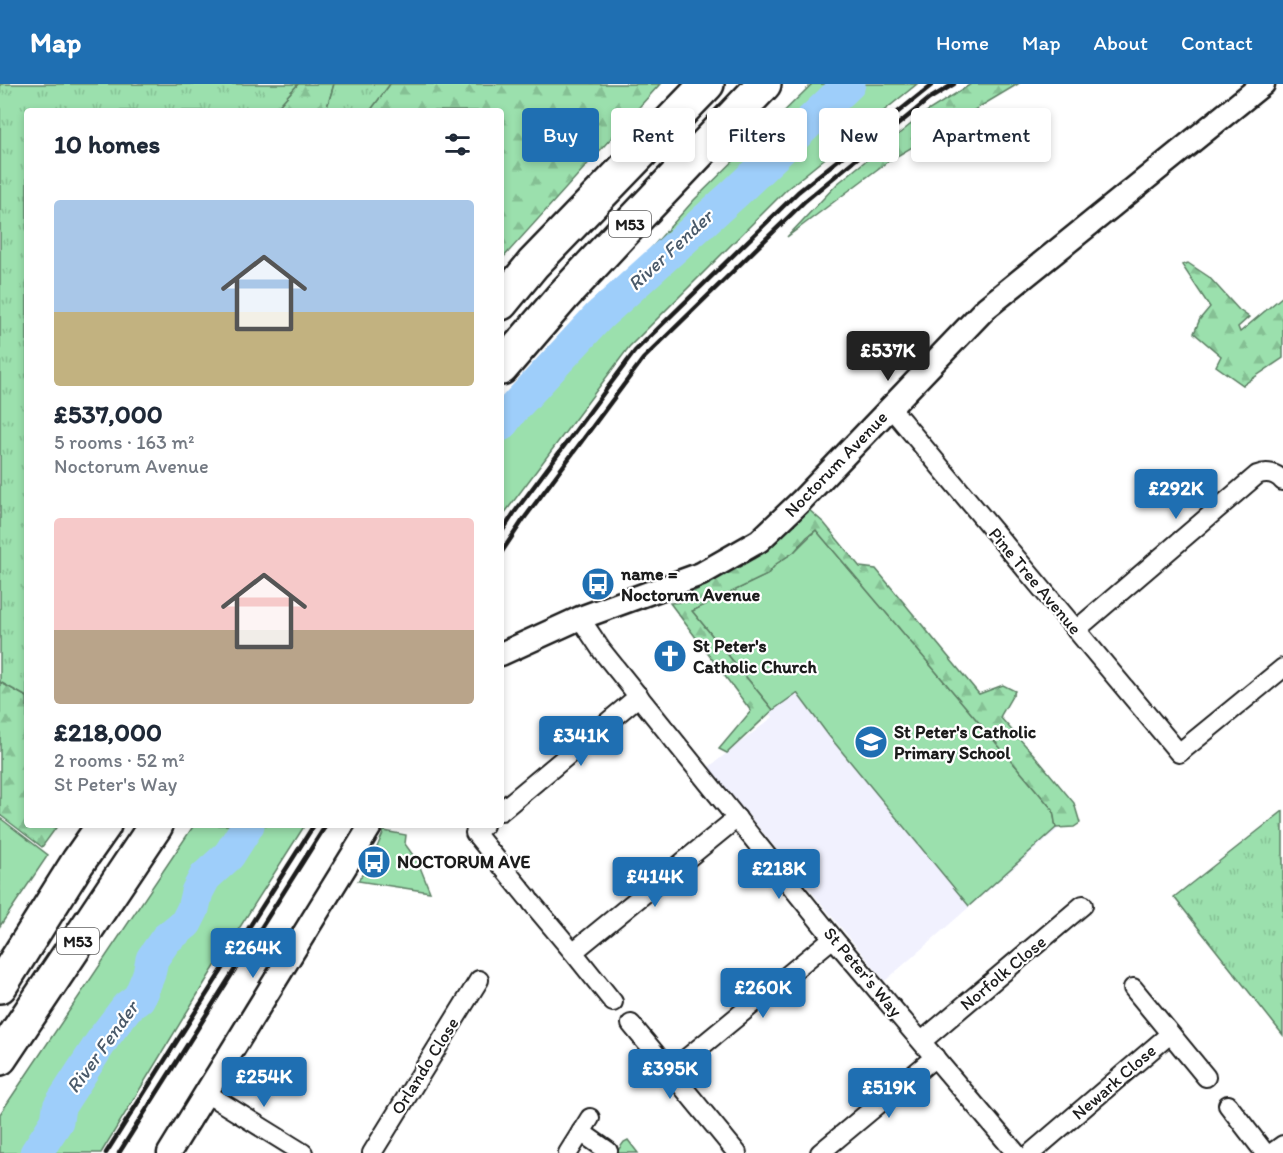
<!DOCTYPE html>
<html lang="en">
<head>
<meta charset="utf-8">
<style>
  :root { --surface:#fff; --page:#f6f6f7; --text:#1f2937; --muted:#747a83; --accent:#1f6fb2 }
  body { margin:0; font-family:Itim,sans-serif; background:var(--page); color:var(--text); height:100vh; display:flex; flex-direction:column; font-size:22px; white-space:nowrap }
  * { box-sizing:border-box; margin:0 }
  p { font-size:20px; color:var(--muted) }
  .icon { flex:none; width:33px; height:33px; fill:none; stroke:currentColor; stroke-width:2; stroke-linecap:round; stroke-linejoin:round }
  .map { position:relative; flex:1; overflow:hidden }
  .sheet { position:absolute; left:24px; top:24px; width:480px; height:720px; display:flex; flex-direction:column; background:var(--surface); border-radius:6px; box-shadow:0 3px 9px #0003 }
  .sheet>* { flex:none }
  .hud { position:absolute; left:522px; top:24px; width:570px; height:54px; display:flex; gap:12px }
  .price { position:absolute; translate:-50% -51px; padding:0 14px; border-radius:6px; background:var(--accent); color:#fff; font-size:20px; line-height:39px; filter:drop-shadow(0 2px 3px #0008) }
  .price::after { content:''; position:absolute; left:50%; top:36px; width:18px; height:14px; margin-left:-9px; background:inherit; clip-path:polygon(0 0,100% 0,50% 100%) }
  .price.selected { background:#222; color:#fff }
  ul { padding:0; list-style:none }
  li { display:grid; align-content:center; gap:12px; height:318px; padding:0 30px }
  li span { display:grid; place-items:center; height:186px; border-radius:6px; color:#555 }
  li>.icon { margin-inline-start:auto }
  span .icon { width:108px; height:108px; fill:#fffc; stroke-width:1 }
  li b { font-size:26px }
  h2 { display:flex; justify-content:space-between; align-items:center; height:72px; padding:0 30px; font-size:26px }
  .tag { padding:0 21px; border-radius:6px; background:var(--surface); box-shadow:0 3px 9px #0003; font-size:21px; line-height:54px }
  .tag.selected { background:var(--accent); color:#fff }
  header { display:flex; align-items:center; gap:36px; box-sizing:border-box; height:84px; padding:0 30px; background:var(--accent); color:#fff }
  header strong { font-size:28px }
  nav { display:flex; gap:33px; margin-inline-start:auto; font-size:21px }
  .map>svg:first-child { display:block }
  .built { fill:#f1f1fe }
  .green { fill:#9be0ad; stroke:#5c7e64; stroke-width:1.5 }
  .forest { fill:url(#forest-firs); stroke:#5c7e64; stroke-width:1.5 }
  .park { fill:url(#park-tufts); stroke:#5c7e64; stroke-width:1.5 }
  .lines { fill:none; stroke-linecap:round; stroke-linejoin:round }
  .river { stroke:#9ecefa; stroke-width:33 }
  .minor-casing { stroke:#1c1c1c; stroke-width:22 }
  .tertiary-casing { stroke:#1c1c1c; stroke-width:27 }
  .motorway-casing { stroke:#1c1c1c; stroke-width:38 }
  .minor { stroke:#fff; stroke-width:18 }
  .tertiary { stroke:#fff; stroke-width:22 }
  .motorway { stroke:#fff; stroke-width:33 }
  .rail { stroke:#1c1c1c; stroke-width:4.5 }
  .labels { text-anchor:middle; stroke-width:4.5; stroke-linejoin:round; paint-order:stroke }
  .shield { fill:#fff; stroke:#606060; stroke-width:1.5 }
  .shield-label { font-size:16px; font-weight:bold; fill:#1c1c1c }
  .street-label { font-size:18px; fill:#1c1c1c; stroke:#fff }
  .poi-label { font-size:18px; font-weight:bold; fill:#1c1c1c; stroke:#fff; text-anchor:start }
  .water-label { font-size:20px; font-style:italic; fill:#4a5a6a; stroke:#fff }
</style>
</head>
<body>
<header>
<strong>Map</strong>
<nav><a>Home</a><a>Map</a><a>About</a><a>Contact</a></nav>
</header>
<div class="map">
<svg width="1283" height="1069" viewBox="0 0 1283 1069">
  <defs>
    <pattern id="forest-firs" width="22" height="20" patternUnits="userSpaceOnUse" patternTransform="scale(1.5)"><rect width="22" height="20" fill="#9be0ad"/><path d="M5 1l3.5 6h-7zM16 11l3.5 6h-7z" fill="#85c094"/></pattern>
    <pattern id="park-tufts" width="24" height="20" patternUnits="userSpaceOnUse" patternTransform="scale(1.5)"><rect width="24" height="20" fill="#9be0ad"/><path d="M3 7l-1-3M5 7V3M7 7l1-3M15 17l-1-3M17 17v-4M19 17l1-3" fill="none" stroke="#85c094"/></pattern>
  </defs>
  <rect width="100%" height="100%" fill="#fff"/>
  <filter id="ink" filterUnits="userSpaceOnUse"><feTurbulence type="fractalNoise" baseFrequency=".0167" numOctaves="2"/><feDisplacementMap in="SourceGraphic" scale="12" xChannelSelector="R" yChannelSelector="G"/><feConvolveMatrix kernelMatrix="1 2 1 2 8 2 1 2 1" color-interpolation-filters="sRGB"/></filter>
  <g filter="url(#ink)">
    <polygon class="built" points="817,434 1066,738 885,897 709,683 773,633 684,523"/>
    <g class="green">
      <polygon points="812,0 917,0 787,105 629,263 501,434 501,333 694,116"/>
      <polygon points="816,446 1053,726 1056,744 969,822 829,652 797,609 773,626 692,527 767,491 776,480 794,468"/>
      <polygon points="0,734 48,771 0,842"/>
      <polygon points="194,741 305,741 210,890 101,1069 0,1069 0,1030"/>
      <polygon points="384,747 406,751 405,760 418,778 430,808 358,797 371,777"/>
      <polygon points="628,1056 638,1069 616,1069 624,1058"/>
    </g>
    <g class="forest">
      <polygon points="298,0 334,0 326,27 274,27"/>
      <polygon points="390,0 660,0 501,176 501,27 370,27"/>
      <polygon points="971,0 1018,0 887,78 787,153 837,100 926,28"/>
      <polygon points="1188,179 1209,193 1239,226 1249,233 1238,243 1240,248 1283,212 1283,274 1243,301 1216,282 1221,272 1194,249 1200,235 1210,223 1182,181"/>
      <polygon points="808,425 824,439 860,483 876,485 979,610 1003,601 1015,607 1000,633 1035,672 1074,719 1080,739 1074,743 1056,744 1053,726 816,446 807,453 794,468 776,480 767,491 692,527 773,626 727,669 719,665 751,627 670,519 680,518 681,515 754,473"/>
      <polygon points="0,598 27,613 27,741 58,741 42,763 0,731"/>
    </g>
    <g class="park">
      <polygon points="0,0 298,0 274,27 27,27 27,613 0,598"/>
      <polygon points="334,0 390,0 370,27 326,27"/>
      <polygon points="1283,727 1283,951 1174,813"/>
    </g>
    <g class="lines">
      <g class="river">
        <polyline points="501,341 512,326 599,232 735,109 849,0"/>
        <polyline points="36,1069 57,1037 59,1023 105,952 127,923 139,914 149,890 152,875 166,855 186,839 193,825 197,808 205,793 229,771 248,741"/>
      </g>
      <defs>
        <g id="minor">
          <polyline points="891,324 1179,669 1283,584"/>
          <polyline points="580,534 602,567 833,854 1016,1069"/>
          <path d="M1076 546 1257 391C1267 387 1276 389 1283 397"/>
          <polyline points="501,727 639,612"/>
          <polyline points="484,741 475,749 528,814"/>
          <polyline points="532,819 573,868"/>
          <polyline points="1133,904 1206,993"/>
          <polyline points="613,918 573,868 737,734"/>
          <polyline points="631,940 737,1069"/>
          <polyline points="922,957 1083,821"/>
          <polyline points="670,988 833,854"/>
          <polyline points="206,1009 303,1069"/>
          <polyline points="1228,1021 1265,1069"/>
          <polyline points="581,1048 608,1067"/>
          <polyline points="372,1069 479,896"/>
          <polyline points="568,1069 590,1034"/>
          <polyline points="820,1069 935,973"/>
          <polyline points="1031,1069 1170,950"/>
          <polyline points="1272,1069 1283,1061"/>
        </g>
        <g id="tertiary">
          <polyline points="501,570 580,534 701,490 759,457 801,417 986,224 1263,0"/>
          <polyline points="169,1069 371,741"/>
        </g>
        <g id="motorway">
          <polyline points="501,219 533,180 707,0"/>
          <polyline points="501,284 563,212 620,151 764,0"/>
          <polyline points="0,902 78,778 104,741"/>
          <polyline points="0,974 156,741"/>
        </g>
      </defs>
      <use href="#minor" class="minor-casing"/>
      <use href="#tertiary" class="tertiary-casing"/>
      <use href="#motorway" class="motorway-casing"/>
      <use href="#minor" class="minor"/>
      <use href="#tertiary" class="tertiary"/>
      <use href="#motorway" class="motorway"/>
      <g class="rail">
        <polyline points="501,449 514,429 635,267 798,108 933,0"/>
        <polyline points="501,469 523,436 643,275 805,117 929,15 954,0"/>
        <polyline points="106,1069 314,741"/>
        <polyline points="119,1069 326,741"/>
      </g>
    </g>
  </g>
  <defs>
    <symbol id="bus-disc" viewBox="-11 -11 22 22"><circle r="9.5" fill="#1f6fb2" stroke="#fff"/><path d="M-5-6H5V4H4V6H2V4H-2V6H-4V4H-5ZM-3.5-4V0h7V-4ZM-3.5 1.2v1.5H-2V1.2ZM2 1.2v1.5H3.5V1.2Z" fill="#fff"/></symbol>
    <symbol id="church-disc" viewBox="-11 -11 22 22"><circle r="9.5" fill="#1f6fb2" stroke="#fff"/><path d="M-1.2-6h2.4v3.5h3.3v2.4h-3.3V6h-2.4V-.1h-3.3v-2.4h3.3Z" fill="#fff"/></symbol>
    <symbol id="school-disc" viewBox="-11 -11 22 22"><circle r="9.5" fill="#1f6fb2" stroke="#fff"/><path d="M0-5L7-2L0 1L-7-2ZM-4 1L0 2.5L4 1V4Q0 6-4 4Z" fill="#fff"/></symbol>
  </defs>
  <g fill-rule="evenodd">
    <use href="#bus-disc" x="579" y="481" width="38" height="38"/>
    <use href="#church-disc" x="651" y="553" width="38" height="38"/>
    <use href="#school-disc" x="852" y="639" width="38" height="38"/>
    <use href="#bus-disc" x="355" y="759" width="38" height="38"/>
  </g>
  <g class="labels">
    <g class="shield">
      <rect x="609" y="127" width="42" height="26" rx="4.5"/>
      <rect x="57" y="844" width="42" height="26" rx="4.5"/>
    </g>
    <g class="shield-label">
      <text x="630" y="146">M53</text>
      <text x="78" y="863">M53</text>
    </g>
    <g class="street-label">
      <text transform="translate(836 380) rotate(-46)" y="6">Noctorum Avenue</text>
      <text transform="translate(1035 497) rotate(50)" y="6">Pine Tree Avenue</text>
      <text transform="translate(863 888) rotate(50)" y="6">St Peter's Way</text>
      <text transform="translate(1003 889) rotate(-40)" y="6">Norfolk Close</text>
      <text transform="translate(425 982) rotate(-58)" y="6">Orlando Close</text>
      <text transform="translate(1114 998) rotate(-41)" y="6">Newark Close</text>
    </g>
    <g class="poi-label">
      <text x="621" y="496">name =<tspan x="621" dy="21">Noctorum Avenue</tspan></text>
      <text x="693" y="568">St Peter's<tspan x="693" dy="21">Catholic Church</tspan></text>
      <text x="894" y="654">St Peter's Catholic<tspan x="894" dy="21">Primary School</tspan></text>
      <text x="397" y="784">NOCTORUM AVE</text>
    </g>
    <g class="water-label">
      <text transform="translate(670 166) rotate(-43)" y="7">River Fender</text>
      <text transform="translate(102 963) rotate(-54)" y="7">River Fender</text>
    </g>
  </g>
</svg>
<b class="price selected" style="left:888px;top:298px">£537K</b>
<b class="price" style="left:1176px;top:436px">£292K</b>
<b class="price" style="left:581px;top:683px">£341K</b>
<b class="price" style="left:779px;top:816px">£218K</b>
<b class="price" style="left:655px;top:824px">£414K</b>
<b class="price" style="left:253px;top:895px">£264K</b>
<b class="price" style="left:763px;top:935px">£260K</b>
<b class="price" style="left:670px;top:1016px">£395K</b>
<b class="price" style="left:264px;top:1024px">£254K</b>
<b class="price" style="left:889px;top:1035px">£519K</b>
<div class="hud">
<a class="tag selected">Buy</a>
<a class="tag">Rent</a>
<a class="tag">Filters</a>
<a class="tag">New</a>
<a class="tag">Apartment</a>
</div>
<section class="sheet">
<h2>10 homes<svg class="icon" aria-label="filters" viewBox="0 0 24 24"><path d="M4 7h16M4 17h16"/><circle cx="9" cy="7" r="2"/><circle cx="15" cy="17" r="2"/></svg></h2>
<ul>
<li><span style="background:linear-gradient(#a9c7e8 60%,#c2b280 0)"><svg class="icon" aria-label="home" viewBox="0 0 24 24"><path d="M3 11l9-7 9 7M6 9v11h12V9"/></svg></span><div><b>£537,000</b><p>5 rooms · 163 m²</p><p>Noctorum Avenue</p></div></li>
<li><span style="background:linear-gradient(#f6c9c9 60%,#b9a48a 0)"><svg class="icon" aria-label="home" viewBox="0 0 24 24"><path d="M3 11l9-7 9 7M6 9v11h12V9"/></svg></span><div><b>£218,000</b><p>2 rooms · 52 m²</p><p>St Peter's Way</p></div></li>
</ul>
</section>
</div>
</body>
</html>
